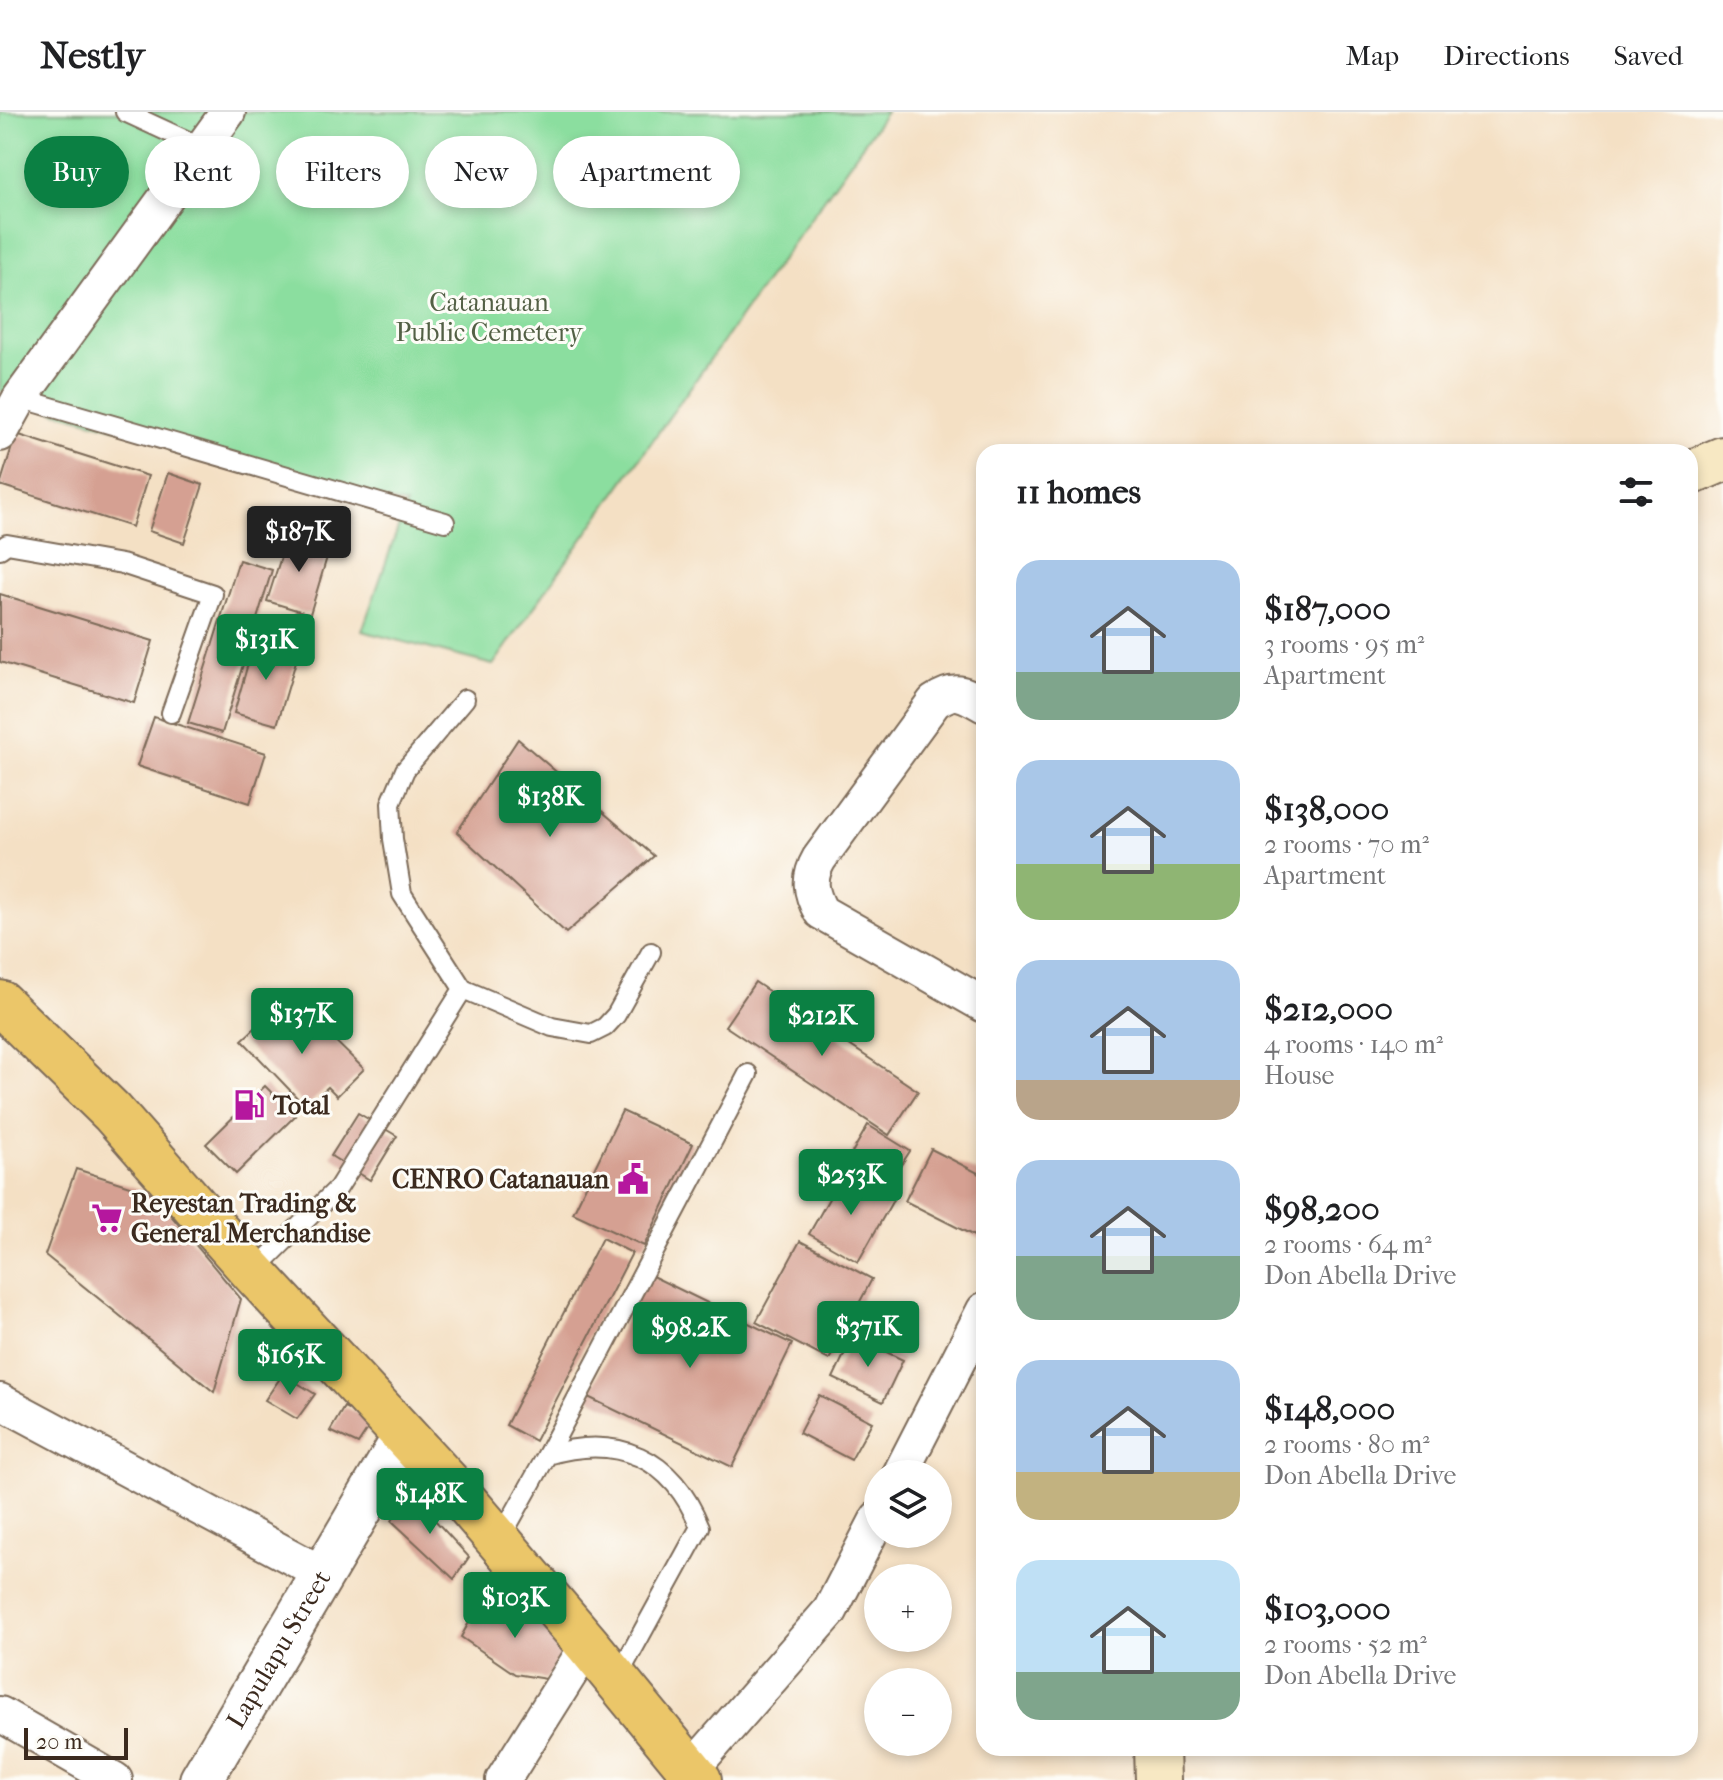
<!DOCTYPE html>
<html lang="en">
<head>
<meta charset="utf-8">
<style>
  :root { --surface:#fff; --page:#f6f6f6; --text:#202124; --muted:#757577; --line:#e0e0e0; --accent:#0b8043 }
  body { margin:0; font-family:"IM FELL French Canon",serif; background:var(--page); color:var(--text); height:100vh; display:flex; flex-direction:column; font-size:30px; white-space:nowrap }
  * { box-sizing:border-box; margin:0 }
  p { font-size:26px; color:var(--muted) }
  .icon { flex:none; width:44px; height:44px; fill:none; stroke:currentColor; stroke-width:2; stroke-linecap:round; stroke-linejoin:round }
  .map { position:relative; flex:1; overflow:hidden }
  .details { position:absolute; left:976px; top:332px; width:722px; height:1312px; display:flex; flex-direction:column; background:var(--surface); border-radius:24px; box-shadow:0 4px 12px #0003 }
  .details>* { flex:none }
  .guide { position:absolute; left:24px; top:24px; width:760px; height:72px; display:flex; gap:16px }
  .controls { position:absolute; left:864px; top:1348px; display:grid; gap:16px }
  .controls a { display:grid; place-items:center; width:88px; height:88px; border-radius:50%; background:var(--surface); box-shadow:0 4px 12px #0003; font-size:40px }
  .scale { position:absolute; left:24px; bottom:20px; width:104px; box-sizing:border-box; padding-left:8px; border:4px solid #3b2a1e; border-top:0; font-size:22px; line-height:28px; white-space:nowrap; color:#3b2a1e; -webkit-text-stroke:6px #fdfcf7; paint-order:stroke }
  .price { position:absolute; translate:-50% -68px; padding:0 18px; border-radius:8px; background:var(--accent); color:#fff; font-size:26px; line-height:52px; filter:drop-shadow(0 2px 4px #0008) }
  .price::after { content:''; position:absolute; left:50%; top:48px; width:24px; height:18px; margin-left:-12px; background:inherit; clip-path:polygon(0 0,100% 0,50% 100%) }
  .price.selected { background:#222; color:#fff }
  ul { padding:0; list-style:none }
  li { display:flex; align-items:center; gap:24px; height:200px; padding:0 40px }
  li span { display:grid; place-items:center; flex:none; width:224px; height:160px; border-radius:24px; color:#555 }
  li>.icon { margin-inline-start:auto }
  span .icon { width:96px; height:96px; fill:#fffc; stroke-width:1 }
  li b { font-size:34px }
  h2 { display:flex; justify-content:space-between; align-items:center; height:96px; padding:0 40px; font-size:34px }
  .chip { padding:0 28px; border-radius:36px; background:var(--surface); box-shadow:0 4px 12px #0003; font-size:28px; line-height:72px }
  .chip.selected { background:var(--accent); color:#fff }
  header { display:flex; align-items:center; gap:48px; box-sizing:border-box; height:112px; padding:0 40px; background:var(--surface); border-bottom:2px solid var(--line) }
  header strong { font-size:38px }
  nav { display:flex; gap:44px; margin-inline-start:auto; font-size:28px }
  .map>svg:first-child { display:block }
  .green { fill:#8bde9f; stroke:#63845e; stroke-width:2 }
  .building { fill:#d5a092 }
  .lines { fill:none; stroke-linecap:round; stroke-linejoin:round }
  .service-casing { stroke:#7c6a58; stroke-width:22 }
  .minor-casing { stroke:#7c6a58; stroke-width:38 }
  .tertiary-casing { stroke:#7c6a58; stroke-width:46 }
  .secondary-casing { stroke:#7c6a58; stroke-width:48 }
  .primary-casing { stroke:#7c6a58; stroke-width:48 }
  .service { stroke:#fff; stroke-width:18 }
  .minor { stroke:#fff; stroke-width:34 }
  .tertiary { stroke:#fff; stroke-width:42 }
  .secondary { stroke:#f7e8c3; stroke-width:44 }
  .primary { stroke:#ebc669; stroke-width:44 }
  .labels { text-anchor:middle; stroke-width:6; stroke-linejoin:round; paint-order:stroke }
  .park-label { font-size:26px; fill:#536045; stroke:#fdfcf7 }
  .poi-label { font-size:26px; font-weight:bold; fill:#3b2a1e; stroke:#fdfcf7; text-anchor:start }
  .street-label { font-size:26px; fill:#3b2a1e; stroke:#fdfcf7 }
</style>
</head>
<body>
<header>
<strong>Nestly</strong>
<nav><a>Map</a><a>Directions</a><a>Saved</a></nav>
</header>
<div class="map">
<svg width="1723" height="1668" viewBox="0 0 1723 1668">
  <rect width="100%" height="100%" fill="#fdfcf7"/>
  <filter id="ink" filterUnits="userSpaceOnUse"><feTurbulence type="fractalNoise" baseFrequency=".0125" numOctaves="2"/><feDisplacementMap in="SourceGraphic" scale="16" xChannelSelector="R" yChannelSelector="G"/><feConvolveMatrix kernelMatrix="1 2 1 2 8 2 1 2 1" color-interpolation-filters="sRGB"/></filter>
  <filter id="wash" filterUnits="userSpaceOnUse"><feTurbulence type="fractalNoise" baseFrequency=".006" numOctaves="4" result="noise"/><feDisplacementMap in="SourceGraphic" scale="32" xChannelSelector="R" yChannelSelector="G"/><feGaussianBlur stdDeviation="1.8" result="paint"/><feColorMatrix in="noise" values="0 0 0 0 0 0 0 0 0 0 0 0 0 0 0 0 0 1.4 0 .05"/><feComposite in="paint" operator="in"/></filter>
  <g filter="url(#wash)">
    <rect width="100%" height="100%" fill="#f4e0c4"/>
    <polygon class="green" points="0,0 886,0 493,553 362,519 406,393 30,293 0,278"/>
    <g id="blocks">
      <g class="building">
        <polygon points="16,322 148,364 132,415 0,373"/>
        <polygon points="168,361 203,373 184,431 149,419"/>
        <polygon points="288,423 330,435 310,502 267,489"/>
        <polygon points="239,448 272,458 222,621 188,611"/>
        <polygon points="0,482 153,529 134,591 0,550"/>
        <polygon points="255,527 299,539 277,613 234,601"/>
        <polygon points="154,605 266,641 250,691 137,654"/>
        <polygon points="518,627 654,744 566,821 457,720"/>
        <polygon points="755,870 918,979 889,1023 725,914"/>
        <polygon points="281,892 306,919 316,910 364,957 337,984 328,975 306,995 242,928"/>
        <polygon points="265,974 295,1004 236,1062 206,1032"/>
        <polygon points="622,999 693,1032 644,1134 573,1101"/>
        <polygon points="358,1001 397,1024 370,1068 331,1044"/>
        <polygon points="868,1013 910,1039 887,1075 846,1051"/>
        <polygon points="931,1037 984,1064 984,1123 982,1128 905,1089"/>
        <polygon points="76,1057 152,1081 241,1187 214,1280 45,1143"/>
        <polygon points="844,1060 893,1088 858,1150 809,1122"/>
        <polygon points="602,1126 632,1141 535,1329 506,1313"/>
        <polygon points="800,1129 872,1167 829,1248 756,1210"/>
        <polygon points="648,1162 792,1232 732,1355 588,1285"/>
        <polygon points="853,1224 903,1248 883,1290 833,1266"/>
        <polygon points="283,1262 315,1282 297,1307 265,1288"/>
        <polygon points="819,1283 872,1310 851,1348 799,1321"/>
        <polygon points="344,1295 373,1309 358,1332 330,1319"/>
        <polygon points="409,1380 469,1445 454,1467 392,1409"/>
        <polygon points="484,1483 518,1505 541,1505 569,1536 546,1567 515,1562 461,1525"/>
      </g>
    </g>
  </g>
  <g filter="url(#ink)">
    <use href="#blocks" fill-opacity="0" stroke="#7c6a58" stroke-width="2"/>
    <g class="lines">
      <defs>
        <g id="service">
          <polyline points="125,0 203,36"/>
          <polyline points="20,286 445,410"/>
          <polyline points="0,437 7,432 122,452 213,482 171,601"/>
          <polyline points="463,877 552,915 591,922 605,915 616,903 651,840"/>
          <polyline points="253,1160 338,1076 463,877 402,782 393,727 391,691 405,658 465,587"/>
          <polyline points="547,1343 748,962"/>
          <path d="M500 1427 547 1343C618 1322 672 1345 700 1415L616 1568"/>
        </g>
        <g id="minor">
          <polyline points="0,322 20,286 228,0"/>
          <path d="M984 593C964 581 955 575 934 590L819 747C808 766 810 780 821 800L984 893"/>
          <polyline points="0,1289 323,1462"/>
          <polyline points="900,1362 984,1198"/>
          <polyline points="0,1602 115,1668"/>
          <polyline points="690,1659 830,1499 878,1406"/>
          <polyline points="503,1668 588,1533"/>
        </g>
        <g id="tertiary">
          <path id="s1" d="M201 1668 405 1323"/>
        </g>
        <g id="secondary">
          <polyline points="1690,361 1723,347"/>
          <polyline points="1157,1636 1158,1668"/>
        </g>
        <polyline id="primary" points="0,891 112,1000 253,1160 463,1387 588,1533 699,1668"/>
      </defs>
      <use href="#service" class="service-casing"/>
      <use href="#minor" class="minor-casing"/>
      <use href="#tertiary" class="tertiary-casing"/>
      <use href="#secondary" class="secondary-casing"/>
      <use href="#primary" class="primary-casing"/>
      <use href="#service" class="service"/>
      <use href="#minor" class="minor"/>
      <use href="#tertiary" class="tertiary"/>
      <use href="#secondary" class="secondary"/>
      <use href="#primary" class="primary"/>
    </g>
  </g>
  <defs>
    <symbol id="fuel-bare" viewBox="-9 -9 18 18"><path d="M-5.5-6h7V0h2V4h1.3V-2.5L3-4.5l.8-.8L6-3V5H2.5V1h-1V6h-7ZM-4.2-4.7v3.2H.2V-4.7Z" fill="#b5179e" stroke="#fdfcf7" stroke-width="2.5" paint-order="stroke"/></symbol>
    <symbol id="civic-bare" viewBox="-9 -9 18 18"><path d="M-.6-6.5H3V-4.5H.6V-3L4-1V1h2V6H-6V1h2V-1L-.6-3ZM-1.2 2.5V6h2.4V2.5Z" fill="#b5179e" stroke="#fdfcf7" stroke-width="2.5" paint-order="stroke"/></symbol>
    <symbol id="supermarket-bare" viewBox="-9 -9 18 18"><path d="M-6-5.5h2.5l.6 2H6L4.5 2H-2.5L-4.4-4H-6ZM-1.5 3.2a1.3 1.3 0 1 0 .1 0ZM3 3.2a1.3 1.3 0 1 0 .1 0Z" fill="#b5179e" stroke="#fdfcf7" stroke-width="2.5" paint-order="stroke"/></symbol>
  </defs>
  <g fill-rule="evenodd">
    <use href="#fuel-bare" x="227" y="971" width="44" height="44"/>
    <use href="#civic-bare" x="611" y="1045" width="44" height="44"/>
    <use href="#supermarket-bare" x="85" y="1084" width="44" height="44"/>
  </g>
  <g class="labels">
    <g class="park-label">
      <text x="489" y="199">Catanauan<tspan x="489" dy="30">Public Cemetery</tspan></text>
    </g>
    <g class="poi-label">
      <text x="273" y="1002">Total</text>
      <text x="609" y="1076" text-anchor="end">CENRO Catanauan</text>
      <text x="131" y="1100">Reyestan Trading &amp;<tspan x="131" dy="30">General Merchandise</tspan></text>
    </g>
    <g class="street-label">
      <text dy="9" stroke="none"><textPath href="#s1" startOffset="152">Lapulapu Street</textPath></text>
    </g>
  </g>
</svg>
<div class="controls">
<a><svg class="icon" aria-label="layers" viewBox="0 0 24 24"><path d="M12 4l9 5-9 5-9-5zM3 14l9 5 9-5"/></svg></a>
<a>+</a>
<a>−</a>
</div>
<div class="scale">20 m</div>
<b class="price selected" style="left:299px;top:462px">$187K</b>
<b class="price" style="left:266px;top:570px">$131K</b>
<b class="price" style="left:550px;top:727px">$138K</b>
<b class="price" style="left:302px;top:944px">$137K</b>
<b class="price" style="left:822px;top:946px">$212K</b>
<b class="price" style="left:851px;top:1105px">$253K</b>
<b class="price" style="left:868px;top:1257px">$371K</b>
<b class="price" style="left:690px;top:1258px">$98.2K</b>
<b class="price" style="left:290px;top:1285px">$165K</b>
<b class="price" style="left:430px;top:1424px">$148K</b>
<b class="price" style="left:515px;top:1528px">$103K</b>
<div class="guide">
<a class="chip selected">Buy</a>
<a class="chip">Rent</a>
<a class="chip">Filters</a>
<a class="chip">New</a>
<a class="chip">Apartment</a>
</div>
<section class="details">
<h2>11 homes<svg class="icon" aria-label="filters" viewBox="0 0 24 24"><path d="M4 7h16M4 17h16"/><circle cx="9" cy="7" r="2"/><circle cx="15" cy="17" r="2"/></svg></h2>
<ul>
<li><span style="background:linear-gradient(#a9c7e8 70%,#7fa58c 0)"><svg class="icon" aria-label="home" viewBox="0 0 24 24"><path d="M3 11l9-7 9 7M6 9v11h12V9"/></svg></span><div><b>$187,000</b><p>3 rooms · 95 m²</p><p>Apartment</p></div></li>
<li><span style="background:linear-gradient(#a9c7e8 65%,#8fb573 0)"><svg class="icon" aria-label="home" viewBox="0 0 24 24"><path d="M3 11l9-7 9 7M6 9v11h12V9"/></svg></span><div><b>$138,000</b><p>2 rooms · 70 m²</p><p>Apartment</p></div></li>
<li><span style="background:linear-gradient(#a9c7e8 75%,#b9a48a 0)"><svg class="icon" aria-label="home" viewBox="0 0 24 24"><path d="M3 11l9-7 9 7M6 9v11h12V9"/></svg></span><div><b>$212,000</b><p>4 rooms · 140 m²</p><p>House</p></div></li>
<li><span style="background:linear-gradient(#a9c7e8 60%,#7fa58c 0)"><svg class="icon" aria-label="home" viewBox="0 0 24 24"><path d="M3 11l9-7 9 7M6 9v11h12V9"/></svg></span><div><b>$98,200</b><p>2 rooms · 64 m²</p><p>Don Abella Drive</p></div></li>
<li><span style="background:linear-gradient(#a9c7e8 70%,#c2b280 0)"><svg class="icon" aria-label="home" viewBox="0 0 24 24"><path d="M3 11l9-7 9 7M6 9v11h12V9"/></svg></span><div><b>$148,000</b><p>2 rooms · 80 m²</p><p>Don Abella Drive</p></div></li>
<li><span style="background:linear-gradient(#bfe0f5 70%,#7fa58c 0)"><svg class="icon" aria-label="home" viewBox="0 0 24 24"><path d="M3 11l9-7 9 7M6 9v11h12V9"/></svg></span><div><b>$103,000</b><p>2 rooms · 52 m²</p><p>Don Abella Drive</p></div></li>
</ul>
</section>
</div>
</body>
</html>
